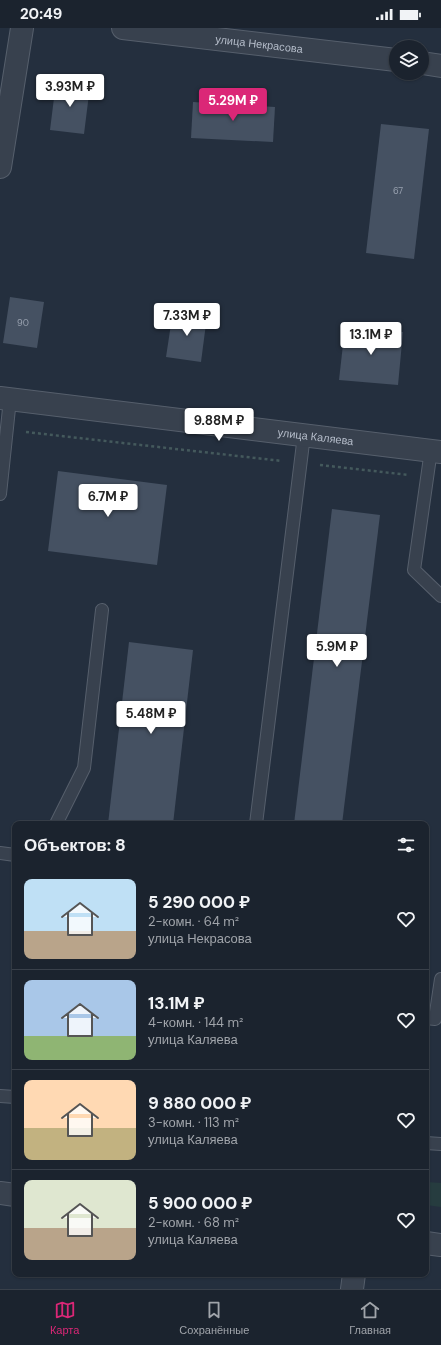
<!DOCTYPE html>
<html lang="ru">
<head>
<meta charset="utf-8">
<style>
  :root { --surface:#1b232e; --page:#242b36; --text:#f1f3f6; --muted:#a0a4aa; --line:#39404a; --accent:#db2777 }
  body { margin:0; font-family:"DM Sans",sans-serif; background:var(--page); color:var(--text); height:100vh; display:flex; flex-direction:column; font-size:15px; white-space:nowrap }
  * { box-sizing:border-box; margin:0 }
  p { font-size:13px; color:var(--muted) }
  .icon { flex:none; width:22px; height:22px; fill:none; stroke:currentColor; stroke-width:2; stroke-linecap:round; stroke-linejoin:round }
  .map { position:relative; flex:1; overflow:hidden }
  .side { position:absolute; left:12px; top:793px; width:417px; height:456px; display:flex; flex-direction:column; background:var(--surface); border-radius:8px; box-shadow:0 1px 3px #0004,0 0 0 1px var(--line) }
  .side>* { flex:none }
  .tools { position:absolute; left:389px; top:12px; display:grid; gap:8px }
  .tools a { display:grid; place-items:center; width:40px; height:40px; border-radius:50%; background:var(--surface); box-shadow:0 1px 3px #0004,0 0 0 1px var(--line); font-size:20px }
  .price { position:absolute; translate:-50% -34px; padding:0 9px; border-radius:4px; background:#fff; color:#222; font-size:13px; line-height:26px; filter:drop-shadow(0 1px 2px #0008) }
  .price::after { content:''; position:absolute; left:50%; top:24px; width:12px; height:9px; margin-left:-6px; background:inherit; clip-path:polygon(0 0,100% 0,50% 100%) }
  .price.current { background:var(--accent); color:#fff }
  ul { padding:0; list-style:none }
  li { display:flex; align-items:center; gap:12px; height:100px; padding:0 12px }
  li+li { border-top:1px solid var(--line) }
  li span { display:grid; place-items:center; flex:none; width:112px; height:80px; border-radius:8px; color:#555 }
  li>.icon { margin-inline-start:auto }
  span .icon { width:48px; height:48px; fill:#fffc; stroke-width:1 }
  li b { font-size:17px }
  h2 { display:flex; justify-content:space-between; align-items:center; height:48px; padding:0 12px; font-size:17px }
  .status { display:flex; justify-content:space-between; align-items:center; height:28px; padding:0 20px; background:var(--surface); direction:ltr }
  .status svg { height:11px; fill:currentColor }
  .tabs { display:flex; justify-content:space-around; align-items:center; height:56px; border-top:1px solid var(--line); background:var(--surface); font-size:11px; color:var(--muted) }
  .tabs a { display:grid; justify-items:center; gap:2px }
  .tabs .current { color:var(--accent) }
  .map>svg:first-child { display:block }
  .green { fill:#263c3f }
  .building { fill:#455162 }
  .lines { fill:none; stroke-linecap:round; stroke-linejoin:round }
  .service-casing { stroke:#565f6c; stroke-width:14 }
  .minor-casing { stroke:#565f6c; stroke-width:24 }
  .tertiary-casing { stroke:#565f6c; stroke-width:24 }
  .path { stroke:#44595c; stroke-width:2.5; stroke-dasharray:3 3; stroke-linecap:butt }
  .service { stroke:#38414e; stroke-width:12 }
  .minor { stroke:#38414e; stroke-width:22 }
  .tertiary { stroke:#38414e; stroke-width:22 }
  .labels { text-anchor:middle; stroke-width:3; stroke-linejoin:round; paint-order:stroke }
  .number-label { font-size:9px; fill:#98a1af }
  .street-label { font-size:11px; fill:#b4bcc9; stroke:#1d2633 }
</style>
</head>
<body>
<div class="status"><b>20:49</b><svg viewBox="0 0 49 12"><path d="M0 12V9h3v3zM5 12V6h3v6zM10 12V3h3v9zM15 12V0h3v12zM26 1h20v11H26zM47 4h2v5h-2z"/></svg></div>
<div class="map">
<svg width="441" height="1261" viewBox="0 0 441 1261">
  <rect width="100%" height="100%" fill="#242f3e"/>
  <polygon class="green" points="426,1154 441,1155 441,1179 426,1177"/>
  <g class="building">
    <polygon points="56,54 90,58 84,106 50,102"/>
    <polygon points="193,74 275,79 273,114 191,110"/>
    <polygon points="381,96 429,101 414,231 366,225"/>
    <polygon points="10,269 44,274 37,320 3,315"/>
    <polygon points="173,283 207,288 201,334 166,329"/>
    <polygon points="345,299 403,304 398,357 339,352"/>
    <polygon points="58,443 167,457 157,537 48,523"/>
    <polygon points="332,481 380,487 342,796 294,796"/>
    <polygon points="129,614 193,622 173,796 108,796"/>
  </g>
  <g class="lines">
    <defs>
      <g id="service">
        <polyline points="431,422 414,542 441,568"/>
        <polyline points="0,466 10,371"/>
        <polyline points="56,796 84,740 102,582"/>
        <polyline points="256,796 304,407"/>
        <polyline points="0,825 15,827"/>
        <polyline points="426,990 435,991 441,951"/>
        <polyline points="0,1068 15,1069"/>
        <polyline points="426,1115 441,1116"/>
      </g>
      <g id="minor">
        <path id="s1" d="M123 0 396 32"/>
        <polyline points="422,35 441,38"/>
        <polyline points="0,139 22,0"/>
        <polyline points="352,1261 354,1246"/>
      </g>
      <g id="tertiary">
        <path id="s2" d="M0 370 441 424"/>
        <polyline points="0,1165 15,1167"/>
        <polyline points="426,1215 441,1217"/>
      </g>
    </defs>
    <use href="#service" class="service-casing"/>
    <use href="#minor" class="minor-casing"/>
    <use href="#tertiary" class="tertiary-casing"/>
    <g class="path">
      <polyline points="26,404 282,433"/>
      <polyline points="320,437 409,447"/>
    </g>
    <use href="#service" class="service"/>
    <use href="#minor" class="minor"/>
    <use href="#tertiary" class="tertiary"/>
  </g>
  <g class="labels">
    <g class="number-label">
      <text x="398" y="166">67</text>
      <text x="23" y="298">90</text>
    </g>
    <g class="street-label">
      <text dy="4" stroke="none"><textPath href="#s1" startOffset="137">улица Некрасова</textPath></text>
      <text dy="4" stroke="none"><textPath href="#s2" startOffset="318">улица Каляева</textPath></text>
    </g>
  </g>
</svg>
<div class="tools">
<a><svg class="icon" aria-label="layers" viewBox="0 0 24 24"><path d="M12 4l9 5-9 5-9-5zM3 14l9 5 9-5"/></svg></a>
</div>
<b class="price" style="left:70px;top:80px">3.93M ₽</b>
<b class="price current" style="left:233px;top:94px">5.29M ₽</b>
<b class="price" style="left:187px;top:309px">7.33M ₽</b>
<b class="price" style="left:371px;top:328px">13.1M ₽</b>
<b class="price" style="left:219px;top:414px">9.88M ₽</b>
<b class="price" style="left:108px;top:490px">6.7M ₽</b>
<b class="price" style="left:337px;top:640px">5.9M ₽</b>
<b class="price" style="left:151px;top:707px">5.48M ₽</b>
<section class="side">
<h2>Объектов: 8<svg class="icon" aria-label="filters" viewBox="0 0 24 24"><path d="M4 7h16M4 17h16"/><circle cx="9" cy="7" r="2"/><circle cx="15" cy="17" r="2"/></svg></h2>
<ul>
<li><span style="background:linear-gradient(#bfe0f5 65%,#b9a48a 0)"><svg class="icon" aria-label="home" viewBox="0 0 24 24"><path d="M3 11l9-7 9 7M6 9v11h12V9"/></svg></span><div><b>5 290 000 ₽</b><p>2-комн. · 64 m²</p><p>улица Некрасова</p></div><svg class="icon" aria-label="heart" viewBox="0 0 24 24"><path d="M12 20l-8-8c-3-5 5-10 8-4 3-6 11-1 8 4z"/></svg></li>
<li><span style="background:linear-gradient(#a9c7e8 70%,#8fb573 0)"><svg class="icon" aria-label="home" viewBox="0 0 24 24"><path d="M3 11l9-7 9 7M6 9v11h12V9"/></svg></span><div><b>13.1M ₽</b><p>4-комн. · 144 m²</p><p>улица Каляева</p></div><svg class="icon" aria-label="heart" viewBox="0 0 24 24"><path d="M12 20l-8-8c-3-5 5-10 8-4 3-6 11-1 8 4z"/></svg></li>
<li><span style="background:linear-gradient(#ffd9b3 60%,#c2b280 0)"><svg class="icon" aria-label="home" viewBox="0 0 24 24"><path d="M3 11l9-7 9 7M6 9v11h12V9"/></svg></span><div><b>9 880 000 ₽</b><p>3-комн. · 113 m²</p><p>улица Каляева</p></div><svg class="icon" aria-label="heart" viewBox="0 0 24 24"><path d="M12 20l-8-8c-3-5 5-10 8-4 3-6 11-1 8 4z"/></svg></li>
<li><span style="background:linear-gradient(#dfe7d0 60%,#b9a48a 0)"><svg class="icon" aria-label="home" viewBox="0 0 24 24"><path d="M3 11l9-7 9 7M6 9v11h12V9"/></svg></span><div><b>5 900 000 ₽</b><p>2-комн. · 68 m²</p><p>улица Каляева</p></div><svg class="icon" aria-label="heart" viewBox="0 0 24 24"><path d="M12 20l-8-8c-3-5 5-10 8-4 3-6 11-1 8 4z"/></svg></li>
</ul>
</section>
</div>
<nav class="tabs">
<a class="current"><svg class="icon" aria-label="map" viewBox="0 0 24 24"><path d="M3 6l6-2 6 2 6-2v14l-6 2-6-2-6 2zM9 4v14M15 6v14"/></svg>Карта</a>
<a><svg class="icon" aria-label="saved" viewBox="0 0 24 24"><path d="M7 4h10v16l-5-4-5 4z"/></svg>Сохранённые</a>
<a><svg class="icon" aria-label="home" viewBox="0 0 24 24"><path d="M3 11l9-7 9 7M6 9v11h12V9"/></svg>Главная</a>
</nav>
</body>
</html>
